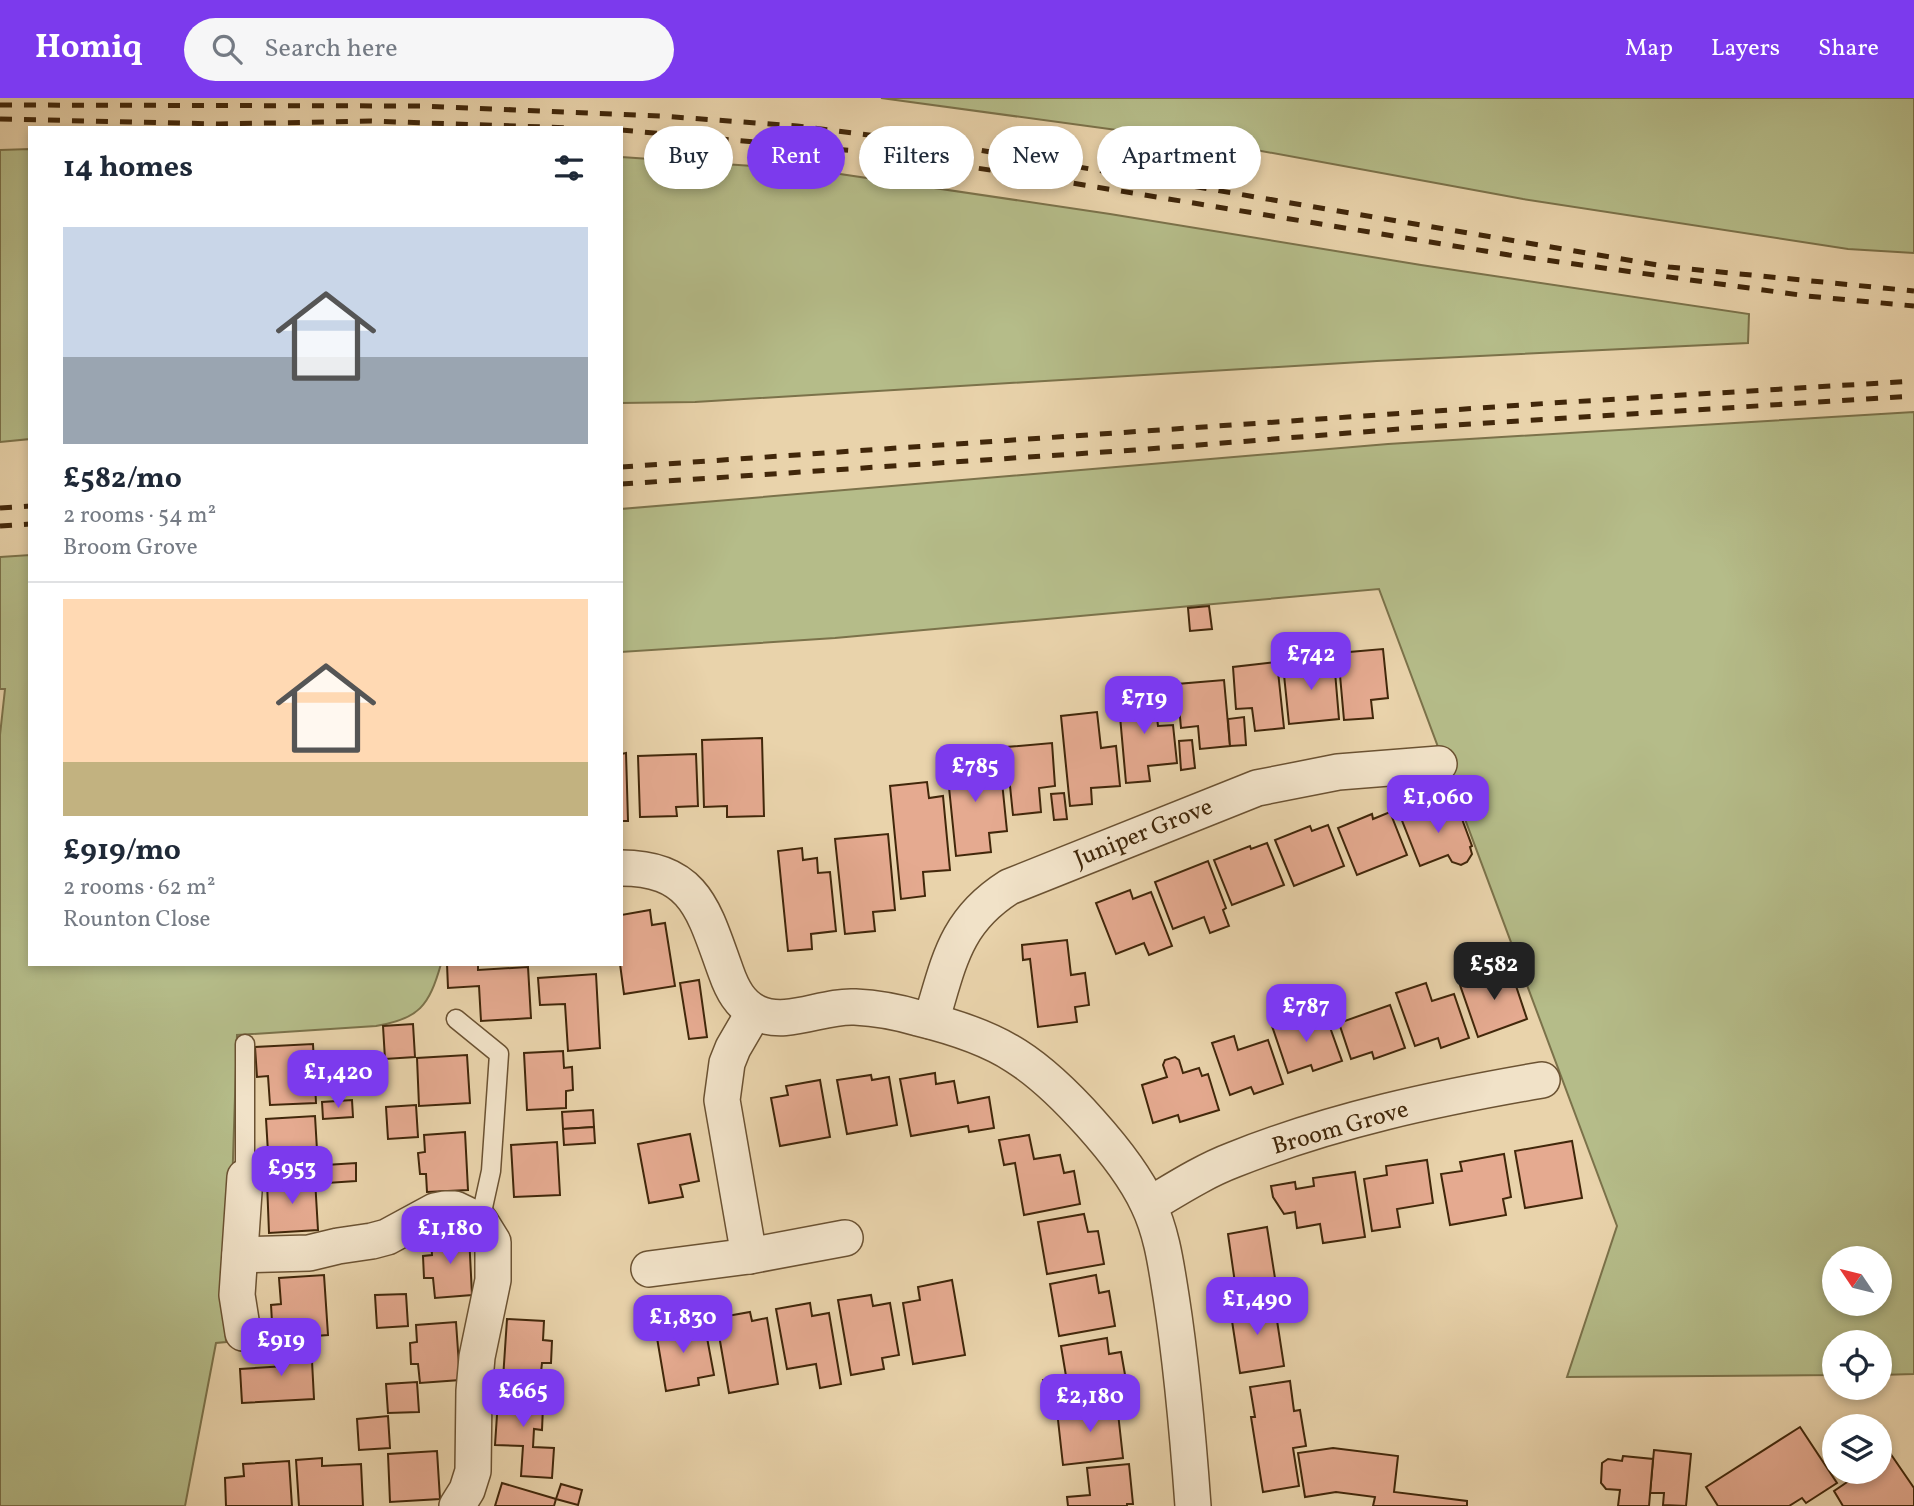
<!DOCTYPE html>
<html lang="en">
<head>
<meta charset="utf-8">
<style>
  :root { --surface:#fff; --page:#f6f6f7; --text:#1f2937; --muted:#747a83; --line:#e0e1e3; --accent:#7c3aed }
  body { margin:0; font-family:Vollkorn,serif; background:var(--page); color:var(--text); height:100vh; display:flex; flex-direction:column; font-size:26px; white-space:nowrap }
  * { box-sizing:border-box; margin:0 }
  p { font-size:23px; color:var(--muted) }
  .icon { flex:none; width:38px; height:38px; fill:none; stroke:currentColor; stroke-width:2; stroke-linecap:round; stroke-linejoin:round }
  .map { position:relative; flex:1; overflow:hidden }
  .sheet { position:absolute; left:28px; top:28px; width:595px; height:840px; display:flex; flex-direction:column; background:var(--surface); border-radius:0px; box-shadow:0 4px 10px #0003 }
  .sheet>* { flex:none }
  .banner { position:absolute; left:644px; top:28px; width:665px; height:63px; display:flex; gap:14px }
  .needle { width:46px; rotate:305deg }
  .tools { position:absolute; left:1822px; top:1148px; display:grid; gap:14px }
  .tools a { display:grid; place-items:center; width:70px; height:70px; border-radius:50%; background:var(--surface); box-shadow:0 4px 10px #0003; font-size:35px }
  .price { position:absolute; translate:-50% -60px; padding:0 16px; border-radius:14px; background:var(--accent); color:#fff; font-size:23px; line-height:46px; filter:drop-shadow(0 2px 4px #0008) }
  .price::after { content:''; position:absolute; left:50%; top:42px; width:21px; height:16px; margin-left:-10px; background:inherit; clip-path:polygon(0 0,100% 0,50% 100%) }
  .price.current { background:#222; color:#fff }
  ul { padding:0; list-style:none }
  li { display:grid; align-content:center; gap:14px; height:371px; padding:0 35px }
  li+li { border-top:2px solid var(--line) }
  li span { display:grid; place-items:center; height:217px; border-radius:0px; color:#555 }
  li>.icon { margin-inline-start:auto }
  span .icon { width:126px; height:126px; fill:#fffc; stroke-width:1 }
  li b { font-size:30px }
  h2 { display:flex; justify-content:space-between; align-items:center; height:84px; padding:0 35px; font-size:30px }
  .chip { padding:0 24px; border-radius:32px; background:var(--surface); box-shadow:0 4px 10px #0003; font-size:24px; line-height:63px }
  .chip.current { background:var(--accent); color:#fff }
  header { display:flex; align-items:center; gap:42px; box-sizing:border-box; height:98px; padding:0 35px; background:var(--accent); color:#fff }
  header strong { font-size:33px }
  nav { display:flex; gap:38px; margin-inline-start:auto; font-size:24px }
  .search { width:490px; height:63px; background:var(--page); display:flex; align-items:center; gap:18px; box-sizing:border-box; padding:0 24px; border-radius:38px; color:var(--muted); font-size:26px }
  .map>svg:first-child { display:block }
  .green { fill:#b5bc89; stroke:#7b724a; stroke-width:2; fill-rule:evenodd }
  .building { fill:#e5aa90; stroke:#41270a; stroke-width:2 }
  .lines { fill:none; stroke-linecap:round; stroke-linejoin:round }
  .lane-casing { stroke:#6b5232; stroke-width:21 }
  .street-casing { stroke:#6b5232; stroke-width:38 }
  .lane { stroke:#f1e2c8; stroke-width:18 }
  .street { stroke:#f1e2c8; stroke-width:35 }
  .rail { stroke:#41270a; stroke-width:5; stroke-dasharray:12 12; stroke-linecap:butt }
  .labels { text-anchor:middle; stroke-width:6; stroke-linejoin:round; paint-order:stroke }
  .street-label { font-size:24px; fill:#41270a; stroke:#f1e2c8 }
</style>
</head>
<body>
<header>
<strong>Homiq</strong>
<div class="search"><svg class="icon" aria-label="search" viewBox="0 0 24 24"><circle cx="10" cy="10" r="6"/><path d="M15 15l6 6"/></svg>Search here</div>
<nav><a>Map</a><a>Layers</a><a>Share</a></nav>
</header>
<div class="map">
<svg width="1914" height="1408" viewBox="0 0 1914 1408">
  <rect width="100%" height="100%" fill="#e9d3ab"/>
  <filter id="stains"><feTurbulence type="fractalNoise" baseFrequency=".00286" numOctaves="4"/><feColorMatrix values="0 0 0 0 .2 0 0 0 0 .09 0 0 0 0 .02 0 0 0 .5 -.17"/></filter>
  <radialGradient id="worn" r=".72"><stop offset=".6" stop-color="#630" stop-opacity="0"/><stop offset="1" stop-color="#630" stop-opacity=".3"/></radialGradient>
  <g class="green">
    <polygon points="881,0 1914,0 1914,155 1848,151 1523,101 1234,48"/>
    <polygon points="30,51 30,341 0,344 0,52"/>
    <polygon points="621,59 813,72 1110,116 1421,167 1749,216 1748,245 1377,263 695,304 621,305"/>
    <path d="M1914 314V1276L1880 1277V1244H1834V1277L1567 1279 1617 1128 1379 491 835 540 621 554V411L1388 346ZM1834 1160H1880V1206H1834Z"/>
    <path d="M30 457V866H441C429 908 419 921 376 928L237 937 232 1091 224 1205 226 1244 216 1245 185 1408H0V637L5 591H0V459Z"/>
  </g>
  <g class="building">
    <polygon points="1209,508 1212,531 1190,533 1188,510"/>
    <polygon points="1383,551 1388,600 1371,602 1373,620 1344,622 1338,555"/>
    <polygon points="1334,562 1339,621 1289,626 1283,567"/>
    <polygon points="1277,564 1284,630 1255,633 1252,610 1236,611 1233,569"/>
    <polygon points="1224,582 1230,648 1200,651 1198,628 1181,630 1177,586"/>
    <polygon points="1154,592 1158,628 1173,627 1177,665 1148,668 1150,683 1126,685 1118,596"/>
    <polygon points="1097,614 1101,650 1116,648 1120,688 1091,690 1092,706 1070,708 1061,618"/>
    <polygon points="1244,619 1246,647 1230,648 1228,621"/>
    <polygon points="762,640 764,718 727,719 727,708 704,709 702,642"/>
    <polygon points="1192,642 1195,670 1181,672 1179,643"/>
    <polygon points="1052,645 1055,688 1039,690 1041,714 1013,717 1006,649"/>
    <polygon points="626,655 628,723 621,723 621,656"/>
    <polygon points="696,656 698,708 676,709 677,718 640,719 638,658"/>
    <polygon points="985,656 987,675 1001,674 1007,733 989,735 991,754 956,758 946,660"/>
    <polygon points="927,684 929,700 943,698 950,772 923,774 925,798 901,801 890,688"/>
    <polygon points="1064,695 1067,721 1054,722 1051,696"/>
    <polygon points="1456,705 1472,748 1470,749 1472,756 1467,764 1461,767 1452,764 1448,757 1420,768 1401,720 1437,706 1439,712"/>
    <polygon points="1390,714 1407,757 1357,777 1338,730 1372,716 1373,721"/>
    <polygon points="1328,727 1344,768 1294,788 1275,742 1310,728 1312,733"/>
    <polygon points="888,736 895,812 873,814 875,833 845,836 835,741"/>
    <polygon points="1267,745 1284,787 1232,807 1214,762 1250,748 1251,751"/>
    <polygon points="802,750 803,762 817,760 818,775 830,774 836,833 811,836 812,851 788,853 778,753"/>
    <polygon points="1208,763 1226,810 1223,812 1229,828 1210,835 1204,819 1173,831 1155,784"/>
    <polygon points="1130,792 1133,801 1151,794 1172,848 1149,857 1144,845 1116,856 1096,805"/>
    <polygon points="650,812 652,827 665,825 675,888 624,896 620,866 621,817"/>
    <polygon points="1067,842 1071,877 1085,875 1089,907 1075,909 1077,924 1038,929 1030,861 1023,862 1022,847"/>
    <polygon points="447,866 478,866 478,872 528,869 531,920 481,923 479,888 448,890"/>
    <polygon points="1510,870 1527,921 1478,939 1460,887"/>
    <polygon points="596,876 600,950 568,953 565,906 540,907 538,880"/>
    <polygon points="699,882 707,939 689,941 680,885"/>
    <polygon points="1426,885 1432,903 1454,896 1469,940 1441,950 1438,940 1415,948 1396,895"/>
    <polygon points="1390,907 1405,950 1374,961 1372,954 1351,961 1339,925"/>
    <polygon points="1295,917 1300,930 1327,921 1342,963 1313,973 1311,967 1288,975 1271,925"/>
    <polygon points="413,926 415,959 385,961 383,928"/>
    <polygon points="1234,938 1238,952 1268,942 1283,986 1254,996 1251,989 1230,997 1212,945"/>
    <polygon points="313,946 316,1005 270,1007 268,978 257,979 255,949"/>
    <polygon points="563,953 564,970 572,969 573,992 566,993 566,1010 527,1012 524,955"/>
    <polygon points="467,957 470,1005 419,1008 417,960"/>
    <polygon points="1175,959 1179,962 1183,975 1199,970 1202,978 1208,976 1219,1012 1180,1024 1178,1017 1153,1025 1142,987 1167,979 1163,967 1165,962"/>
    <polygon points="935,975 936,986 954,983 958,1005 989,999 994,1030 969,1034 968,1028 911,1038 900,981"/>
    <polygon points="871,977 872,982 889,979 897,1027 847,1036 837,982"/>
    <polygon points="820,982 830,1039 780,1048 771,1000 788,997 786,988"/>
    <polygon points="352,1002 353,1019 323,1021 322,1004"/>
    <polygon points="416,1007 418,1039 388,1041 386,1009"/>
    <polygon points="593,1012 594,1029 563,1031 562,1014"/>
    <polygon points="315,1018 318,1069 269,1071 266,1021"/>
    <polygon points="594,1029 595,1045 564,1047 563,1031"/>
    <polygon points="465,1034 468,1092 427,1094 426,1076 420,1076 418,1055 425,1054 424,1037"/>
    <polygon points="690,1036 699,1083 680,1087 683,1099 649,1105 638,1046"/>
    <polygon points="1029,1037 1034,1061 1060,1057 1064,1075 1074,1073 1080,1106 1024,1117 1015,1065 1004,1067 999,1042"/>
    <polygon points="1572,1043 1582,1100 1525,1110 1515,1053"/>
    <polygon points="557,1044 560,1097 514,1099 511,1047"/>
    <polygon points="1504,1056 1511,1099 1503,1101 1506,1117 1450,1127 1441,1076 1462,1073 1460,1064"/>
    <polygon points="1427,1062 1433,1105 1397,1111 1400,1129 1372,1133 1364,1081 1387,1077 1386,1068"/>
    <polygon points="356,1065 356,1083 327,1085 326,1067"/>
    <polygon points="1355,1074 1365,1139 1323,1145 1320,1126 1297,1130 1295,1114 1284,1116 1273,1099 1271,1088 1295,1084 1296,1091 1314,1088 1313,1080"/>
    <polygon points="315,1081 318,1132 269,1135 267,1084"/>
    <polygon points="1084,1116 1088,1134 1098,1133 1104,1166 1047,1176 1038,1124"/>
    <polygon points="1267,1129 1277,1193 1237,1199 1228,1136"/>
    <polygon points="469,1137 472,1197 435,1200 433,1180 424,1180 423,1158 432,1157 431,1139"/>
    <polygon points="324,1177 328,1237 273,1241 271,1207 281,1206 279,1180"/>
    <polygon points="1096,1177 1099,1195 1109,1193 1115,1228 1059,1238 1050,1186"/>
    <polygon points="952,1182 965,1257 913,1266 903,1205 920,1202 918,1189"/>
    <polygon points="406,1196 408,1228 377,1230 375,1197"/>
    <polygon points="871,1197 873,1208 890,1205 899,1257 882,1260 884,1271 851,1277 838,1202"/>
    <polygon points="1274,1203 1284,1268 1240,1275 1230,1210"/>
    <polygon points="810,1205 812,1218 829,1215 841,1286 820,1290 816,1266 787,1271 776,1211"/>
    <polygon points="750,1214 752,1223 767,1220 778,1286 729,1295 716,1220"/>
    <polygon points="507,1221 544,1223 543,1242 552,1243 551,1265 542,1265 540,1284 503,1281"/>
    <polygon points="688,1223 690,1232 705,1229 714,1277 698,1280 699,1287 666,1293 655,1228"/>
    <polygon points="456,1224 460,1282 420,1285 418,1266 411,1266 410,1245 417,1244 416,1227"/>
    <polygon points="1107,1240 1109,1256 1121,1254 1127,1288 1078,1297 1079,1306 1048,1312 1043,1282 1066,1278 1061,1248"/>
    <polygon points="311,1244 314,1301 242,1305 240,1271 286,1268 285,1245"/>
    <polygon points="1290,1283 1294,1313 1300,1312 1306,1348 1293,1350 1299,1388 1263,1394 1251,1319 1255,1319 1250,1289"/>
    <polygon points="417,1284 419,1314 388,1315 386,1286"/>
    <polygon points="499,1287 537,1290 535,1308 543,1308 542,1332 534,1331 533,1349 554,1350 552,1380 521,1378 523,1348 495,1347"/>
    <polygon points="1117,1306 1123,1360 1063,1367 1057,1313"/>
    <polygon points="388,1318 390,1350 359,1352 357,1321"/>
    <polygon points="1800,1329 1837,1385 1806,1405 1802,1400 1789,1408 1718,1408 1706,1389"/>
    <polygon points="1333,1350 1398,1358 1394,1394 1467,1403 1467,1408 1373,1408 1375,1399 1336,1394 1305,1399 1298,1355"/>
    <polygon points="1654,1352 1691,1356 1686,1408 1663,1407 1664,1395 1650,1395"/>
    <polygon points="437,1353 440,1401 390,1404 388,1356"/>
    <polygon points="1890,1355 1914,1390 1914,1408 1843,1408 1834,1393 1862,1374 1880,1374 1880,1362"/>
    <polygon points="1623,1358 1653,1361 1649,1408 1618,1408 1620,1392 1606,1391 1601,1385 1602,1365 1608,1361 1622,1363"/>
    <polygon points="322,1360 322,1368 361,1366 363,1408 299,1408 296,1362"/>
    <polygon points="289,1363 292,1408 226,1408 225,1380 244,1378 243,1366"/>
    <polygon points="1129,1366 1133,1406 1127,1406 1127,1408 1068,1408 1067,1399 1090,1397 1087,1370"/>
    <polygon points="502,1385 556,1401 554,1408 495,1408"/>
    <polygon points="561,1386 582,1392 578,1407 556,1401"/>
  </g>
  <g class="lines">
    <defs>
      <g id="lane">
        <polyline points="456,921 499,956 491,1073 480,1123"/>
        <polyline points="245,946 245,1079"/>
      </g>
      <g id="street">
        <path d="M621 770C696 770 704 814 726 874 732 891 740 907 757 915 787 929 823 907 855 909 876 910 898 914 918 920 951 928 987 939 1016 958 1060 986 1126 1059 1148 1106 1162 1135 1166 1167 1171 1198 1182 1268 1188 1338 1193 1408"/>
        <path d="M931 923C949 865 954 824 1009 789L1257 690 1338 674 1439 666"/>
        <path d="M1149 1107C1176 1091 1204 1073 1233 1062 1333 1022 1437 1000 1542 982"/>
        <polyline points="240,1157 309,1155 338,1148 372,1143 387,1139 435,1113 445,1111 455,1111 480,1123 493,1144 493,1182 477,1259 474,1293 473,1373 467,1392 457,1408"/>
        <polyline points="749,1158 722,1002 727,965 733,950 754,914"/>
        <polyline points="649,1171 749,1158 845,1140"/>
        <polyline points="243,1235 237,1197 245,1079"/>
      </g>
    </defs>
    <use href="#lane" class="lane-casing"/>
    <use href="#street" class="street-casing"/>
    <use href="#lane" class="lane"/>
    <use href="#street" class="street"/>
    <g class="rail">
      <polyline points="0,7 421,8 661,18 797,28 949,47 1669,169 1914,193"/>
      <polyline points="0,21 220,26 370,23 573,30"/>
      <polyline points="621,32 867,54 1017,76 1509,157 1807,198 1914,208"/>
      <polyline points="621,369 1552,305 1914,283"/>
      <polyline points="621,386 1135,352 1425,329 1914,298"/>
      <polyline points="0,410 30,408"/>
      <polyline points="0,428 30,426"/>
    </g>
  </g>
  <g class="labels">
    <g class="street-label">
      <text transform="translate(1143 734) rotate(-22)" y="8">Juniper Grove</text>
      <text transform="translate(1340 1029) rotate(-16)" y="8">Broom Grove</text>
    </g>
  </g>
  <rect width="100%" height="100%" filter="url(#stains)"/>
  <rect width="100%" height="100%" fill="url(#worn)"/>
</svg>
<div class="tools">
<a><svg class="needle" viewBox="-14 -14 28 28"><path d="M0-13l5 13h-10z" fill="#e53935"/><path d="M0 13l5-13h-10z" fill="#747a83"/></svg></a>
<a><svg class="icon" aria-label="locate" viewBox="0 0 24 24"><circle cx="12" cy="12" r="6"/><path d="M12 2v4M12 18v4M2 12h4M18 12h4"/></svg></a>
<a><svg class="icon" aria-label="layers" viewBox="0 0 24 24"><path d="M12 4l9 5-9 5-9-5zM3 14l9 5 9-5"/></svg></a>
</div>
<b class="price" style="left:1311px;top:594px">£742</b>
<b class="price" style="left:1144px;top:638px">£719</b>
<b class="price" style="left:975px;top:706px">£785</b>
<b class="price" style="left:1438px;top:737px">£1,060</b>
<b class="price current" style="left:1494px;top:904px">£582</b>
<b class="price" style="left:1306px;top:946px">£787</b>
<b class="price" style="left:338px;top:1012px">£1,420</b>
<b class="price" style="left:292px;top:1108px">£953</b>
<b class="price" style="left:450px;top:1168px">£1,180</b>
<b class="price" style="left:1257px;top:1239px">£1,490</b>
<b class="price" style="left:683px;top:1257px">£1,830</b>
<b class="price" style="left:281px;top:1280px">£919</b>
<b class="price" style="left:523px;top:1331px">£665</b>
<b class="price" style="left:1090px;top:1336px">£2,180</b>
<div class="banner">
<a class="chip">Buy</a>
<a class="chip current">Rent</a>
<a class="chip">Filters</a>
<a class="chip">New</a>
<a class="chip">Apartment</a>
</div>
<section class="sheet">
<h2>14 homes<svg class="icon" aria-label="filters" viewBox="0 0 24 24"><path d="M4 7h16M4 17h16"/><circle cx="9" cy="7" r="2"/><circle cx="15" cy="17" r="2"/></svg></h2>
<ul>
<li><span style="background:linear-gradient(#c9d6e8 60%,#9aa5b1 0)"><svg class="icon" aria-label="home" viewBox="0 0 24 24"><path d="M3 11l9-7 9 7M6 9v11h12V9"/></svg></span><div><b>£582/mo</b><p>2 rooms · 54 m²</p><p>Broom Grove</p></div></li>
<li><span style="background:linear-gradient(#ffd9b3 75%,#c2b280 0)"><svg class="icon" aria-label="home" viewBox="0 0 24 24"><path d="M3 11l9-7 9 7M6 9v11h12V9"/></svg></span><div><b>£919/mo</b><p>2 rooms · 62 m²</p><p>Rounton Close</p></div></li>
</ul>
</section>
</div>
</body>
</html>
